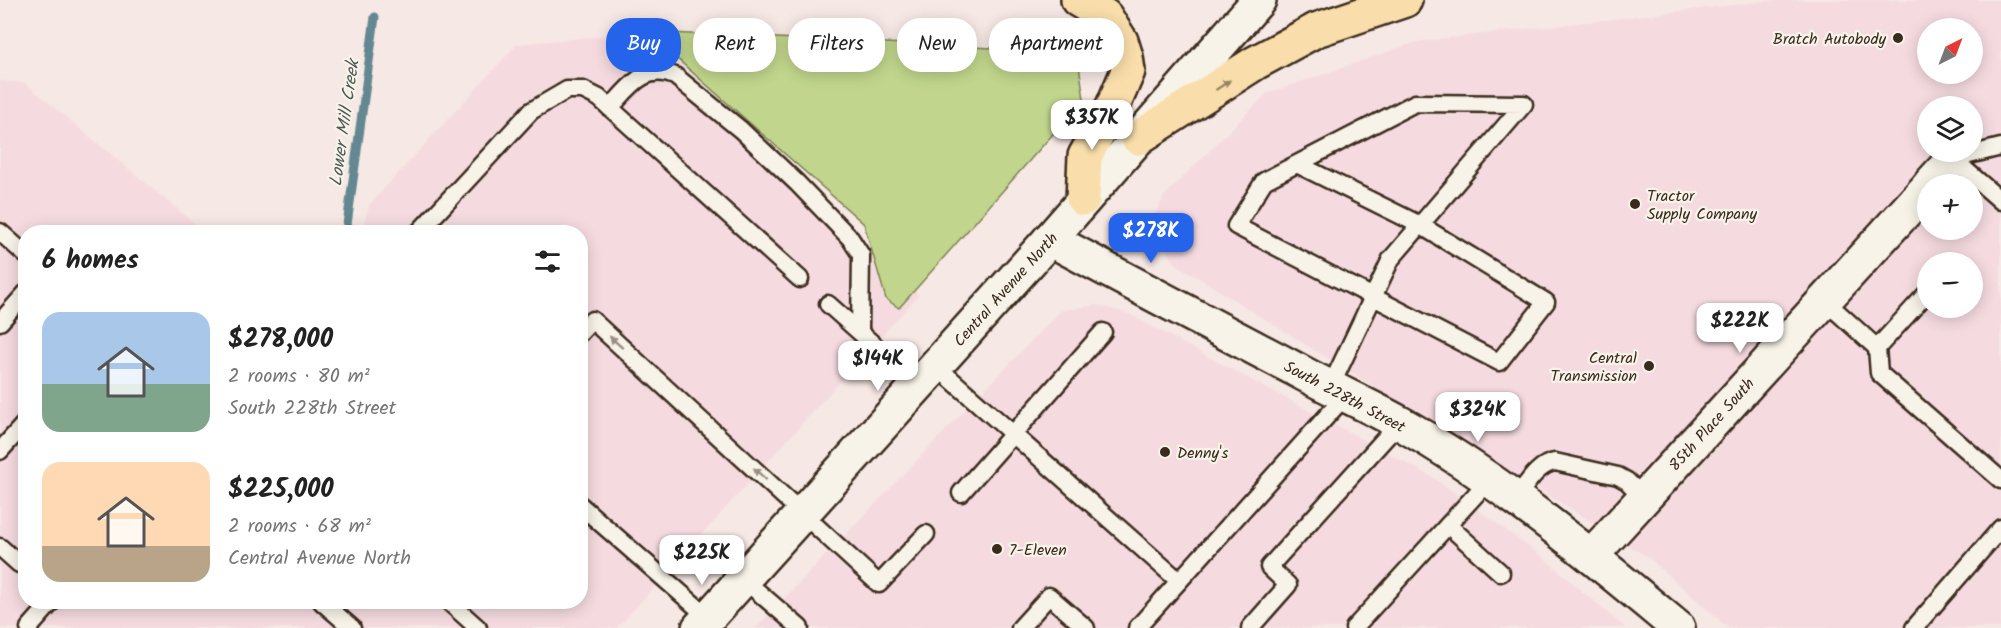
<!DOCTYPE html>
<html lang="en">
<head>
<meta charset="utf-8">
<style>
  :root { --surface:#fff; --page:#f2f2f2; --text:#222; --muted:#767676; --accent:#2563eb }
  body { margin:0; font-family:Kalam,sans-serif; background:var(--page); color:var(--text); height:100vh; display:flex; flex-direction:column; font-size:22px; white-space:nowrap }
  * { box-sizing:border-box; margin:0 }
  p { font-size:20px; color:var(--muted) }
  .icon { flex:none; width:33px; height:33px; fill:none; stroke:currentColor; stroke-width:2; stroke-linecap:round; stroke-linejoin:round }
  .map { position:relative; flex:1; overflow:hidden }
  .sheet { position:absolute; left:18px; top:225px; width:570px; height:384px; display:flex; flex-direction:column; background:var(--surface); border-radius:24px; box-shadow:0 3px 15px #0003 }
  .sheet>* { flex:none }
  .guide { position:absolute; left:606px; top:18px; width:570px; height:54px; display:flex; gap:12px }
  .needle { width:39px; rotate:42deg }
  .tools { position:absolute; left:1917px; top:18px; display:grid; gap:12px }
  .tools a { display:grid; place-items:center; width:66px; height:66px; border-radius:50%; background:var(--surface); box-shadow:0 3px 15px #0003; font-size:30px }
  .price { position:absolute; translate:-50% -51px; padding:0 14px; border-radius:12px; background:#fff; color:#222; font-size:20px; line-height:39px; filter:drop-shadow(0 2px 3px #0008) }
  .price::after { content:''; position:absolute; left:50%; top:36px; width:18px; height:14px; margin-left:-9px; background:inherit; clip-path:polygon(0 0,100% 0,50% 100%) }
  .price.active { background:var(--accent); color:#fff }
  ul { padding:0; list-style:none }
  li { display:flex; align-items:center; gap:18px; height:150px; padding:0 24px }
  li span { display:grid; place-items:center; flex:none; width:168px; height:120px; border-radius:18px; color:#555 }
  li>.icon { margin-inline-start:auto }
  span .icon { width:72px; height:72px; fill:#fffc; stroke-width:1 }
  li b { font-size:26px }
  h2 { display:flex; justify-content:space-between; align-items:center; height:72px; padding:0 24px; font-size:26px }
  .tag { padding:0 21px; border-radius:24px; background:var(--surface); box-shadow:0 3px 15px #0003; font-size:21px; line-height:54px }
  .tag.active { background:var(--accent); color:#fff }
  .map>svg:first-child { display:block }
  .built { fill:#f5dbe0; fill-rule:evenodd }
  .green { fill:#c1d68c; stroke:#7e8055; stroke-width:1.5 }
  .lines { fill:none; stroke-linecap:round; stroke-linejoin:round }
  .stream { stroke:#638891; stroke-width:9 }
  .service-casing { stroke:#3b2a1e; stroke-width:21 }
  .minor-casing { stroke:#3b2a1e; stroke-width:38 }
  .tertiary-casing { stroke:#3b2a1e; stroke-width:38 }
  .secondary-casing { stroke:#3b2a1e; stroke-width:38 }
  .motorway-casing { stroke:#3b2a1e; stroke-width:38 }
  .service { stroke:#f7f3e8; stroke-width:16 }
  .minor { stroke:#f7f3e8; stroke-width:33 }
  .tertiary { stroke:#f7f3e8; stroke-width:33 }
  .secondary { stroke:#f7f3e8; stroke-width:33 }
  .motorway { stroke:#f9deab; stroke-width:33 }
  .oneway { fill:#9a8464 }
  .oneway2 { fill:#998e83 }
  .poi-dot { fill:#3b2a1e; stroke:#f7f3e8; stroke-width:2 }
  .labels { text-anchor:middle; stroke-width:4.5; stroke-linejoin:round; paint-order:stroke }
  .poi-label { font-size:16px; fill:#3b2a1e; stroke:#f7f3e8; text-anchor:start }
  .street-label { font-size:16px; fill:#3b2a1e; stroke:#f7f3e8 }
  .water-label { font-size:18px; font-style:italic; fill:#4f5958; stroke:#f7f3e8 }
</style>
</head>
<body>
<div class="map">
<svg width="2001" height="628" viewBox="0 0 2001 628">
  <rect width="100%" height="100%" fill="#f6e8e4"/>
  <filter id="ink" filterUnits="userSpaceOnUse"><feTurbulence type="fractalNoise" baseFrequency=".0167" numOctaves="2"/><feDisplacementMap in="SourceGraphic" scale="12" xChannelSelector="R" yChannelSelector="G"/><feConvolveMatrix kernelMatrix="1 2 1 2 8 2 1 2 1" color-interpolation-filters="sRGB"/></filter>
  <g filter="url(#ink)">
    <g class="built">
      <path d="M1775 0H2001V628H1728L1649 558 1176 264 1158 237 1155 215 1164 196 1266 94 1416 42ZM1928 28H1972V74H1928ZM1928 106H1972V152H1928ZM1928 184H1972V230H1928ZM1928 262H1972V308H1928Z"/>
      <polygon points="635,33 919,295 617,628 0,628 0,81 25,83 205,232 26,232 26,602 580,602 580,232 362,232 369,205 517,44"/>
      <polygon points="1096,305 1127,313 1434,478 1543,557 1625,628 756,628 1060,311"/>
    </g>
    <polygon class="green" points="669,33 1077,52 1084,99 899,308 886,299 864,224 674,56"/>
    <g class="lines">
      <polyline class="stream" points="346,232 375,17"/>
      <defs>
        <g id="service">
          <path d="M610 108C629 88 644 63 675 76L741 130 797 183 850 238 861 255 860 331"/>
          <polyline points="2001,147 1953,159 2001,201"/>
          <polyline points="1297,164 1420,225 1546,302 1499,362 1236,226 1264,181 1415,103 1524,104 1391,259 1330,388"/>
          <polyline points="0,232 26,255"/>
          <polyline points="419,232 531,111 567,90 583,90 599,98 800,279"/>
          <polyline points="1824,300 1877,348 1928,292"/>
          <polyline points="828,304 919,385"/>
          <polyline points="0,322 26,293"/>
          <polyline points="580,333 592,320 879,584 926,534"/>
          <polyline points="1877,348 1879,373 2001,480"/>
          <polyline points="936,366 1179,581"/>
          <polyline points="0,451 26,422"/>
          <polyline points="961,493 1103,332"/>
          <path d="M1515 499C1526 486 1537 464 1555 462L1618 476 1627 481 1644 498"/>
          <polyline points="580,505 708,617"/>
          <polyline points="1448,525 1501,573"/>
          <polyline points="0,547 19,564 26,557"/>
          <polyline points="743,579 800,628"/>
          <polyline points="322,602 352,628"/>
          <polyline points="449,602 478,628"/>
          <polyline points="29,628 51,603 50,602"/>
          <polyline points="1020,628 1049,596 1086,628"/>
          <polyline points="1137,628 1345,396"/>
          <polyline points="1250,628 1288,585 1269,567 1399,423"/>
          <polyline points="1354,628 1489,480"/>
          <polyline points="1914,628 2001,528"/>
        </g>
        <g id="minor">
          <polyline points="1930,184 1953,159"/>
          <polyline points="1591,556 1928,187"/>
        </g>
        <path id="tertiary" d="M1050 239C1131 283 1213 326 1295 369 1329 388 1366 404 1400 423 1500 480 1590 554 1678 628"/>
        <polyline id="secondary" points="699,628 1050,239 1259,0"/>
        <g id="motorway">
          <polyline points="1078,0 1105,16 1121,41 1126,57 1128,71 1113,106 1085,156 1083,199"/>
          <polyline points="1138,138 1255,63 1316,30 1405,0"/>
        </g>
      </defs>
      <use href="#service" class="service-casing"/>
      <use href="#minor" class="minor-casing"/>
      <use href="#tertiary" class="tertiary-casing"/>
      <use href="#secondary" class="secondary-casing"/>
      <use href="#motorway" class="motorway-casing"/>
      <use href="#service" class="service"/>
      <use href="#minor" class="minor"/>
      <use href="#tertiary" class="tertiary"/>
      <use href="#secondary" class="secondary"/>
      <use href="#motorway" class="motorway"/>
    </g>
    <defs><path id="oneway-solid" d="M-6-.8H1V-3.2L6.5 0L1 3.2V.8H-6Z" transform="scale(1.5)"/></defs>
    <use class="oneway" href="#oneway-solid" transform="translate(1223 85) rotate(-34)"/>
    <g class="oneway2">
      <use href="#oneway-solid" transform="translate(616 342) rotate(-138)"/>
      <use href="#oneway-solid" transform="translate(760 474) rotate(-137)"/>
    </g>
  </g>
  <g class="poi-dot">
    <circle cx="1898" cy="38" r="6"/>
    <circle cx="1635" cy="204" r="6"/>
    <circle cx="1649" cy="366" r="6"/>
    <circle cx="1165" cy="452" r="6"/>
    <circle cx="997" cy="549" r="6"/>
  </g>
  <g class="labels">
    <g class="poi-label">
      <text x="1886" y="44" text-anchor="end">Bratch Autobody</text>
      <text x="1647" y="201">Tractor<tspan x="1647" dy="18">Supply Company</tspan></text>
      <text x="1637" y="363" text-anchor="end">Central<tspan x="1637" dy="18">Transmission</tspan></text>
      <text x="1177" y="458">Denny's</text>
      <text x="1009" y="555">7-Eleven</text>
    </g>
    <g class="street-label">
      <text transform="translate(1005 289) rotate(-48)" y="6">Central Avenue North</text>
      <text transform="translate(1345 396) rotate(28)" y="6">South 228th Street</text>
      <text transform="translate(1711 424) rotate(-48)" y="6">85th Place South</text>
    </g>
    <g class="water-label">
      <text transform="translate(344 123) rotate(-82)" y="6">Lower Mill Creek</text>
    </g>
  </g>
</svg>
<div class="tools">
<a><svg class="needle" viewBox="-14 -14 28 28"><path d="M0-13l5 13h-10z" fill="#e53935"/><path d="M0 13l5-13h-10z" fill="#767676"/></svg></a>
<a><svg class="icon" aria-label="layers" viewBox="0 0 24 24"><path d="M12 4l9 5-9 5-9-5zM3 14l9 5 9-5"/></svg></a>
<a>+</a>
<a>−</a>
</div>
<b class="price" style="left:1092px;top:151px">$357K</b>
<b class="price active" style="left:1151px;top:264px">$278K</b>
<b class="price" style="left:1740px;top:354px">$222K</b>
<b class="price" style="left:878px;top:392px">$144K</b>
<b class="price" style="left:1478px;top:443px">$324K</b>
<b class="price" style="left:702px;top:586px">$225K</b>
<div class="guide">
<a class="tag active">Buy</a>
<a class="tag">Rent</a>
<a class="tag">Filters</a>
<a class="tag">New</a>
<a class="tag">Apartment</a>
</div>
<section class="sheet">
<h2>6 homes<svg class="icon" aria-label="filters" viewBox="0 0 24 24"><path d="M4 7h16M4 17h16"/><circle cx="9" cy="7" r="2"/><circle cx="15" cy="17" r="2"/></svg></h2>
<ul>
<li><span style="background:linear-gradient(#a9c7e8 60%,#7fa58c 0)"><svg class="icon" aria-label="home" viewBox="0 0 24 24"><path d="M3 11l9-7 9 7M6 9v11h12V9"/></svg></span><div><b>$278,000</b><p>2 rooms · 80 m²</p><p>South 228th Street</p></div></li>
<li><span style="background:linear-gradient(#ffd9b3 70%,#b9a48a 0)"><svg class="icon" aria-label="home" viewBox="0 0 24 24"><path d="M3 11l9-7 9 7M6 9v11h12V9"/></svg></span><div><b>$225,000</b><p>2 rooms · 68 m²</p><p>Central Avenue North</p></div></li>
</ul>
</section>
</div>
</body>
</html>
